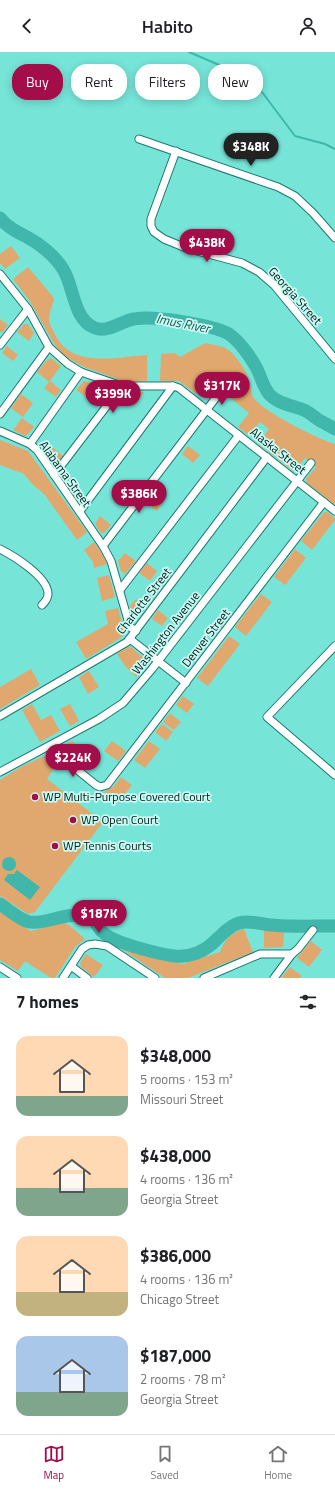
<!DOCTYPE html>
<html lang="en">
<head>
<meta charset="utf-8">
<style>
  :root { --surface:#fff; --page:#f2f2f2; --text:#202124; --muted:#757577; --line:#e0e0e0; --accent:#a30d4a }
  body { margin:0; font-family:"Titillium Web",sans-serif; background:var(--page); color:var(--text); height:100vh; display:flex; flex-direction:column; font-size:15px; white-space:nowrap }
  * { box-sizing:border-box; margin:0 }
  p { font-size:13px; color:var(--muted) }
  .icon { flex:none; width:22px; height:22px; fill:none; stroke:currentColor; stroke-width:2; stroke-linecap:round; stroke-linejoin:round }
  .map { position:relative; height:926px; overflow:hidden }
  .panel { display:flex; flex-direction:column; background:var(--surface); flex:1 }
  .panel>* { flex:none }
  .top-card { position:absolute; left:12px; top:12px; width:311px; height:36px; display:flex; gap:8px }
  .price { position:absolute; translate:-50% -34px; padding:0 9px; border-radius:14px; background:var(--accent); color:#fff; font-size:13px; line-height:26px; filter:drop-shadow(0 1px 2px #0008) }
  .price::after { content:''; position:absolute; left:50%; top:24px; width:12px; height:9px; margin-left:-6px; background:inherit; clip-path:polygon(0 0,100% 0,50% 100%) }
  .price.current { background:#222; color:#fff }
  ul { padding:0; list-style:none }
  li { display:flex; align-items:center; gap:12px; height:100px; padding:0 16px }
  li span { display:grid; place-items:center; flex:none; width:112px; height:80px; border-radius:12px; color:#555 }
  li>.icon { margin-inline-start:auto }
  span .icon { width:48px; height:48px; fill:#fffc; stroke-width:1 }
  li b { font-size:17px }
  h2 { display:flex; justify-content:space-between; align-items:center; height:48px; padding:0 16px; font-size:17px }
  .chip { padding:0 14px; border-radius:16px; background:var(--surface); box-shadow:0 2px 10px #0003; font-size:14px; line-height:36px }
  .chip.current { background:var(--accent); color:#fff }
  header { display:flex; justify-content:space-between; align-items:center; height:52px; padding:0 16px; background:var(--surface); font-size:18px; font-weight:600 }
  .dock { display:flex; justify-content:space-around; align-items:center; height:56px; border-top:1px solid var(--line); background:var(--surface); font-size:11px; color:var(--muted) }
  .dock a { display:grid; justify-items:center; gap:2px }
  .dock .current { color:var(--accent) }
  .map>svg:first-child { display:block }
  .green { fill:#e0a86e }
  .water { fill:#41b6aa }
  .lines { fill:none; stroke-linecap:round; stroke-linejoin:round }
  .stream { stroke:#41b6aa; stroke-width:2 }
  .river { stroke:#41b6aa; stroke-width:13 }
  .minor-casing { stroke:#1d7870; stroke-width:9 }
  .minor { stroke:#fff; stroke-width:7 }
  .poi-dot { fill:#a30d4a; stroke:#c9fbf4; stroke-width:1.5 }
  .labels { text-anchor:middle; stroke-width:3.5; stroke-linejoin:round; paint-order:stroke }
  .street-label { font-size:12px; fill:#021916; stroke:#c9fbf4 }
  .poi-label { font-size:12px; fill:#021916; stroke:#c9fbf4; text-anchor:start }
  .water-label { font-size:13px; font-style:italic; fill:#165751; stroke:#c9fbf4 }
</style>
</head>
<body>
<header><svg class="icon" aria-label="back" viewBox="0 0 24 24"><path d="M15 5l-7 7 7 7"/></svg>Habito<svg class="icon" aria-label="person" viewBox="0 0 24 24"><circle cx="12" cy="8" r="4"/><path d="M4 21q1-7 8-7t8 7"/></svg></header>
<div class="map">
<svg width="335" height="926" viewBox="0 0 335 926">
  <rect width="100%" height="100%" fill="#76e5d8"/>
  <g class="green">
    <polygon points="11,194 20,206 5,217 0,211 0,202"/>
    <path d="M28 215 54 246C53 253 49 261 49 268 49 272 53 278 55 282 71 317 116 305 147 303V329L126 330 84 315 66 305 55 293 29 248 13 227Z"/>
    <polygon points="0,267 8,273 2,281 0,279"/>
    <polygon points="24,272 28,272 34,281 29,289 17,280"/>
    <path d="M205 291C210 292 217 293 223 295 234 299 247 319 250 330 251 335 251 341 253 345 262 359 318 387 335 392V453L307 431 306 427 316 415 305 406 295 418 293 419 258 391 269 377 260 370 248 383 238 375 249 361 208 328 196 342 179 329H160L161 302 175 301 180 305Z"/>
    <polygon points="7,294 18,303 13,309 2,301"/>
    <polygon points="51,306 61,314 50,329 61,338 56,345 44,336 49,330 37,320 47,308"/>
    <polygon points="84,329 98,332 88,346 76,338"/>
    <polygon points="144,340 134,354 122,345 125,341"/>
    <polygon points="21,342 33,351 23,365 11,356"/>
    <polygon points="22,366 34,375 28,382 25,384 13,378"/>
    <polygon points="0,388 28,399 87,480 77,488 45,443 32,432 24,422 0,413"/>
    <polygon points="188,394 200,403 193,411 182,402"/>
    <polygon points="52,395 63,404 58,412 54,413 46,403"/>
    <polygon points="150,443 162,452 157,459 145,450"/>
    <polygon points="324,460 327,460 335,466 335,468 312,498 301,489"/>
    <polygon points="100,464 111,473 104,481 101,481 95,472"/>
    <polygon points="94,490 103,503 107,512 94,516 93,510 84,498"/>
    <polygon points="295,497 306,506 285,533 274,525"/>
    <polygon points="125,501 136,509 125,522 121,519 118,509"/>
    <polygon points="147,511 157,519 150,529 139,521"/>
    <polygon points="109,523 115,545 102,549 97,526"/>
    <polygon points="261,542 272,550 246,584 235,575"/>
    <polygon points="136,547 145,554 137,566 134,566 130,554"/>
    <polygon points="118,556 124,579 122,585 86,607 76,590 108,572 105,559"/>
    <polygon points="158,558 168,566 162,574 152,567"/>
    <polygon points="229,584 240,592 208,634 197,626"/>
    <polygon points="128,595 131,595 148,610 136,625 125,614 117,602"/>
    <polygon points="31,617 40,633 0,657 0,635"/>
    <polygon points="89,619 99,635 88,642 79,625"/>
    <polygon points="183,644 194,652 187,661 176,653"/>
    <polygon points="32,652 41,668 51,663 60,679 40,690 22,658"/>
    <polygon points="70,652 79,669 70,674 60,657"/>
    <polygon points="170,661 181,670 174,678 163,670"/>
    <polygon points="162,672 173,680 166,689 155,680"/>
    <polygon points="72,689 80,696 72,707 61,698 62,694"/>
    <polygon points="112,689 126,699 118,709 104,699"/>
    <polygon points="149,689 160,697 145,716 134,708"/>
    <polygon points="44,704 51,704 58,710 47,727 103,770 35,860 28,862 0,844 0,728 21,715"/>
    <polygon points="121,725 132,733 118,751 104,740 114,734"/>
    <polygon points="0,860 31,879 64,870 69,873 85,887 75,895 55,926 51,926 25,909 18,919 0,908"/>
    <path d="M244 877 253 900 188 926H165L107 887 148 905 183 912 220 900C224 888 232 880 244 877Z"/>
    <polygon points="264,879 284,879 283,895 264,896"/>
    <polygon points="311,889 322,898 309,915 297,906"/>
    <polygon points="86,902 103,913 94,925 81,915 80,911"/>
    <polygon points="290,915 302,924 300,926 281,926"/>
  </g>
  <g class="water">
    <circle cx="9" cy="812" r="7"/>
    <polygon points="17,818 40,835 30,848 4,828 8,822 14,822"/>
  </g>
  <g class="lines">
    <polyline class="stream" points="189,0 245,24 262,40 295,84 325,92 335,97"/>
    <g class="river">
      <path d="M0 166C7 175 17 180 27 185 40 192 55 204 63 217 74 234 73 268 95 276 108 281 121 269 134 267 153 263 213 273 229 282 239 289 250 304 256 315 261 324 262 333 269 342 278 352 292 353 304 358 309 360 314 365 319 368 324 371 330 374 335 377"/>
      <path d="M0 852C9 858 19 867 29 870 44 873 66 860 83 864 99 867 94 874 105 882 115 891 159 902 174 904 190 906 206 899 217 887 224 881 229 874 239 871 250 868 260 872 271 873 292 875 314 874 335 874"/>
    </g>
    <defs>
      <g id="minor">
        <polyline points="139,87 278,135 295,144 313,161 335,186"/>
        <polyline points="176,99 151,167 151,174 154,180 164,187 186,196 242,211 259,220 274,233 335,307"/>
        <polyline points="0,222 28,257 49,295 68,312 81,320 122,334 173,334 179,336 335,459"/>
        <polyline points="0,293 28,257"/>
        <polyline points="0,362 49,295"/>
        <polyline points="0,379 30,392 37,398 103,494 111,509 130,575 136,579"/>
        <polyline points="30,392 81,320"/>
        <polyline points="54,423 122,334"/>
        <polyline points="80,459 173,334"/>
        <polyline points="103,494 221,339"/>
        <path d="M0 497C14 504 48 525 48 542 48 546 45 550 42 553"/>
        <polyline points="120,538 239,383"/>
        <polyline points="130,587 186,631"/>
        <polyline points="335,594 267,665 335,723"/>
        <polyline points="0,664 127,590 267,405"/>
        <polyline points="49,695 96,733 100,735 107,733 324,450"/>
        <polyline points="0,720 99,667 123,651 152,617 311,411"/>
        <polyline points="71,914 87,926"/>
        <polyline points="0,915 17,926"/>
        <polyline points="63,926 82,897 88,893 95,892 107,894 155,926"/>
        <polyline points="204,926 260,902 292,902"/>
        <polyline points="274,926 292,902 298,897 313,878"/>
      </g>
    </defs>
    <use href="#minor" class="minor-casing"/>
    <use href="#minor" class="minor"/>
  </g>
  <g class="poi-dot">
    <circle cx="35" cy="745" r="4"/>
    <circle cx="73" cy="768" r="4"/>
    <circle cx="55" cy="794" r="4"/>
  </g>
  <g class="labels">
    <g class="street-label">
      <text transform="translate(295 244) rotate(48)" y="4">Georgia Street</text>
      <text transform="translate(278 399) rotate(38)" y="4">Alaska Street</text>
      <text transform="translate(65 422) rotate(54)" y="4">Alabama Street</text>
      <text transform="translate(144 549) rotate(-52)" y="4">Charlotte Street</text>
      <text transform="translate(166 581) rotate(-52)" y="4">Washington Avenue</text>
      <text transform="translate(206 586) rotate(-52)" y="4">Denver Street</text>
    </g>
    <g class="poi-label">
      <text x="43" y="749">WP Multi-Purpose Covered Court</text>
      <text x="81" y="772">WP Open Court</text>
      <text x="63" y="798">WP Tennis Courts</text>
    </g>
    <g class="water-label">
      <text transform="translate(183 271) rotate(11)" y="5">Imus River</text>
    </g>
  </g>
</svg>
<b class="price current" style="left:251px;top:115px">$348K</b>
<b class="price" style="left:207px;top:211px">$438K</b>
<b class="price" style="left:222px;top:354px">$317K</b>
<b class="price" style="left:113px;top:362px">$399K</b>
<b class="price" style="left:139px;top:462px">$386K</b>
<b class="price" style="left:73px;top:726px">$224K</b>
<b class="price" style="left:99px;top:882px">$187K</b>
<div class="top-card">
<a class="chip current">Buy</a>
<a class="chip">Rent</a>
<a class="chip">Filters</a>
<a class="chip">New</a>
</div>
</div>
<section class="panel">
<h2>7 homes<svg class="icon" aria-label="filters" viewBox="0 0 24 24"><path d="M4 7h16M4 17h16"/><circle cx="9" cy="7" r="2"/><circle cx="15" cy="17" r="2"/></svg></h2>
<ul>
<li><span style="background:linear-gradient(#ffd9b3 75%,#7fa58c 0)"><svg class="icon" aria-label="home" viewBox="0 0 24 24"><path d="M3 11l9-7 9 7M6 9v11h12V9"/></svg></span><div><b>$348,000</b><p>5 rooms · 153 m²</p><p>Missouri Street</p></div></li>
<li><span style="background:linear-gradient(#ffd9b3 65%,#7fa58c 0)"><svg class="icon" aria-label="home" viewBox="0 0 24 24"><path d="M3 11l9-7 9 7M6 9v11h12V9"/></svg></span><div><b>$438,000</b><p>4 rooms · 136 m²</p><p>Georgia Street</p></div></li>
<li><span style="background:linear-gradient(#ffd9b3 70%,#c2b280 0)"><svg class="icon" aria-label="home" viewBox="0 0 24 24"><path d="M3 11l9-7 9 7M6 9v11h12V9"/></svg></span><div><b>$386,000</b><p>4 rooms · 136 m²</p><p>Chicago Street</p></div></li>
<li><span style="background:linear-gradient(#a9c7e8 70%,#7fa58c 0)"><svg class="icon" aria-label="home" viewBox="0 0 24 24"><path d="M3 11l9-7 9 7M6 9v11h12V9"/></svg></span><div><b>$187,000</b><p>2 rooms · 78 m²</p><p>Georgia Street</p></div></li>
</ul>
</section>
<nav class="dock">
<a class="current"><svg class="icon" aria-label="map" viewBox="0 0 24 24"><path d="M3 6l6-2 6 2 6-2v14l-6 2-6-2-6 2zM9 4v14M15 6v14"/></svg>Map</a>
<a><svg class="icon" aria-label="saved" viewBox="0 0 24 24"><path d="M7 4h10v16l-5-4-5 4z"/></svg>Saved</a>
<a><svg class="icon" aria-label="home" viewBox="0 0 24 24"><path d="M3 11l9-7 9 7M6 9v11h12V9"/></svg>Home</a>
</nav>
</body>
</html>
